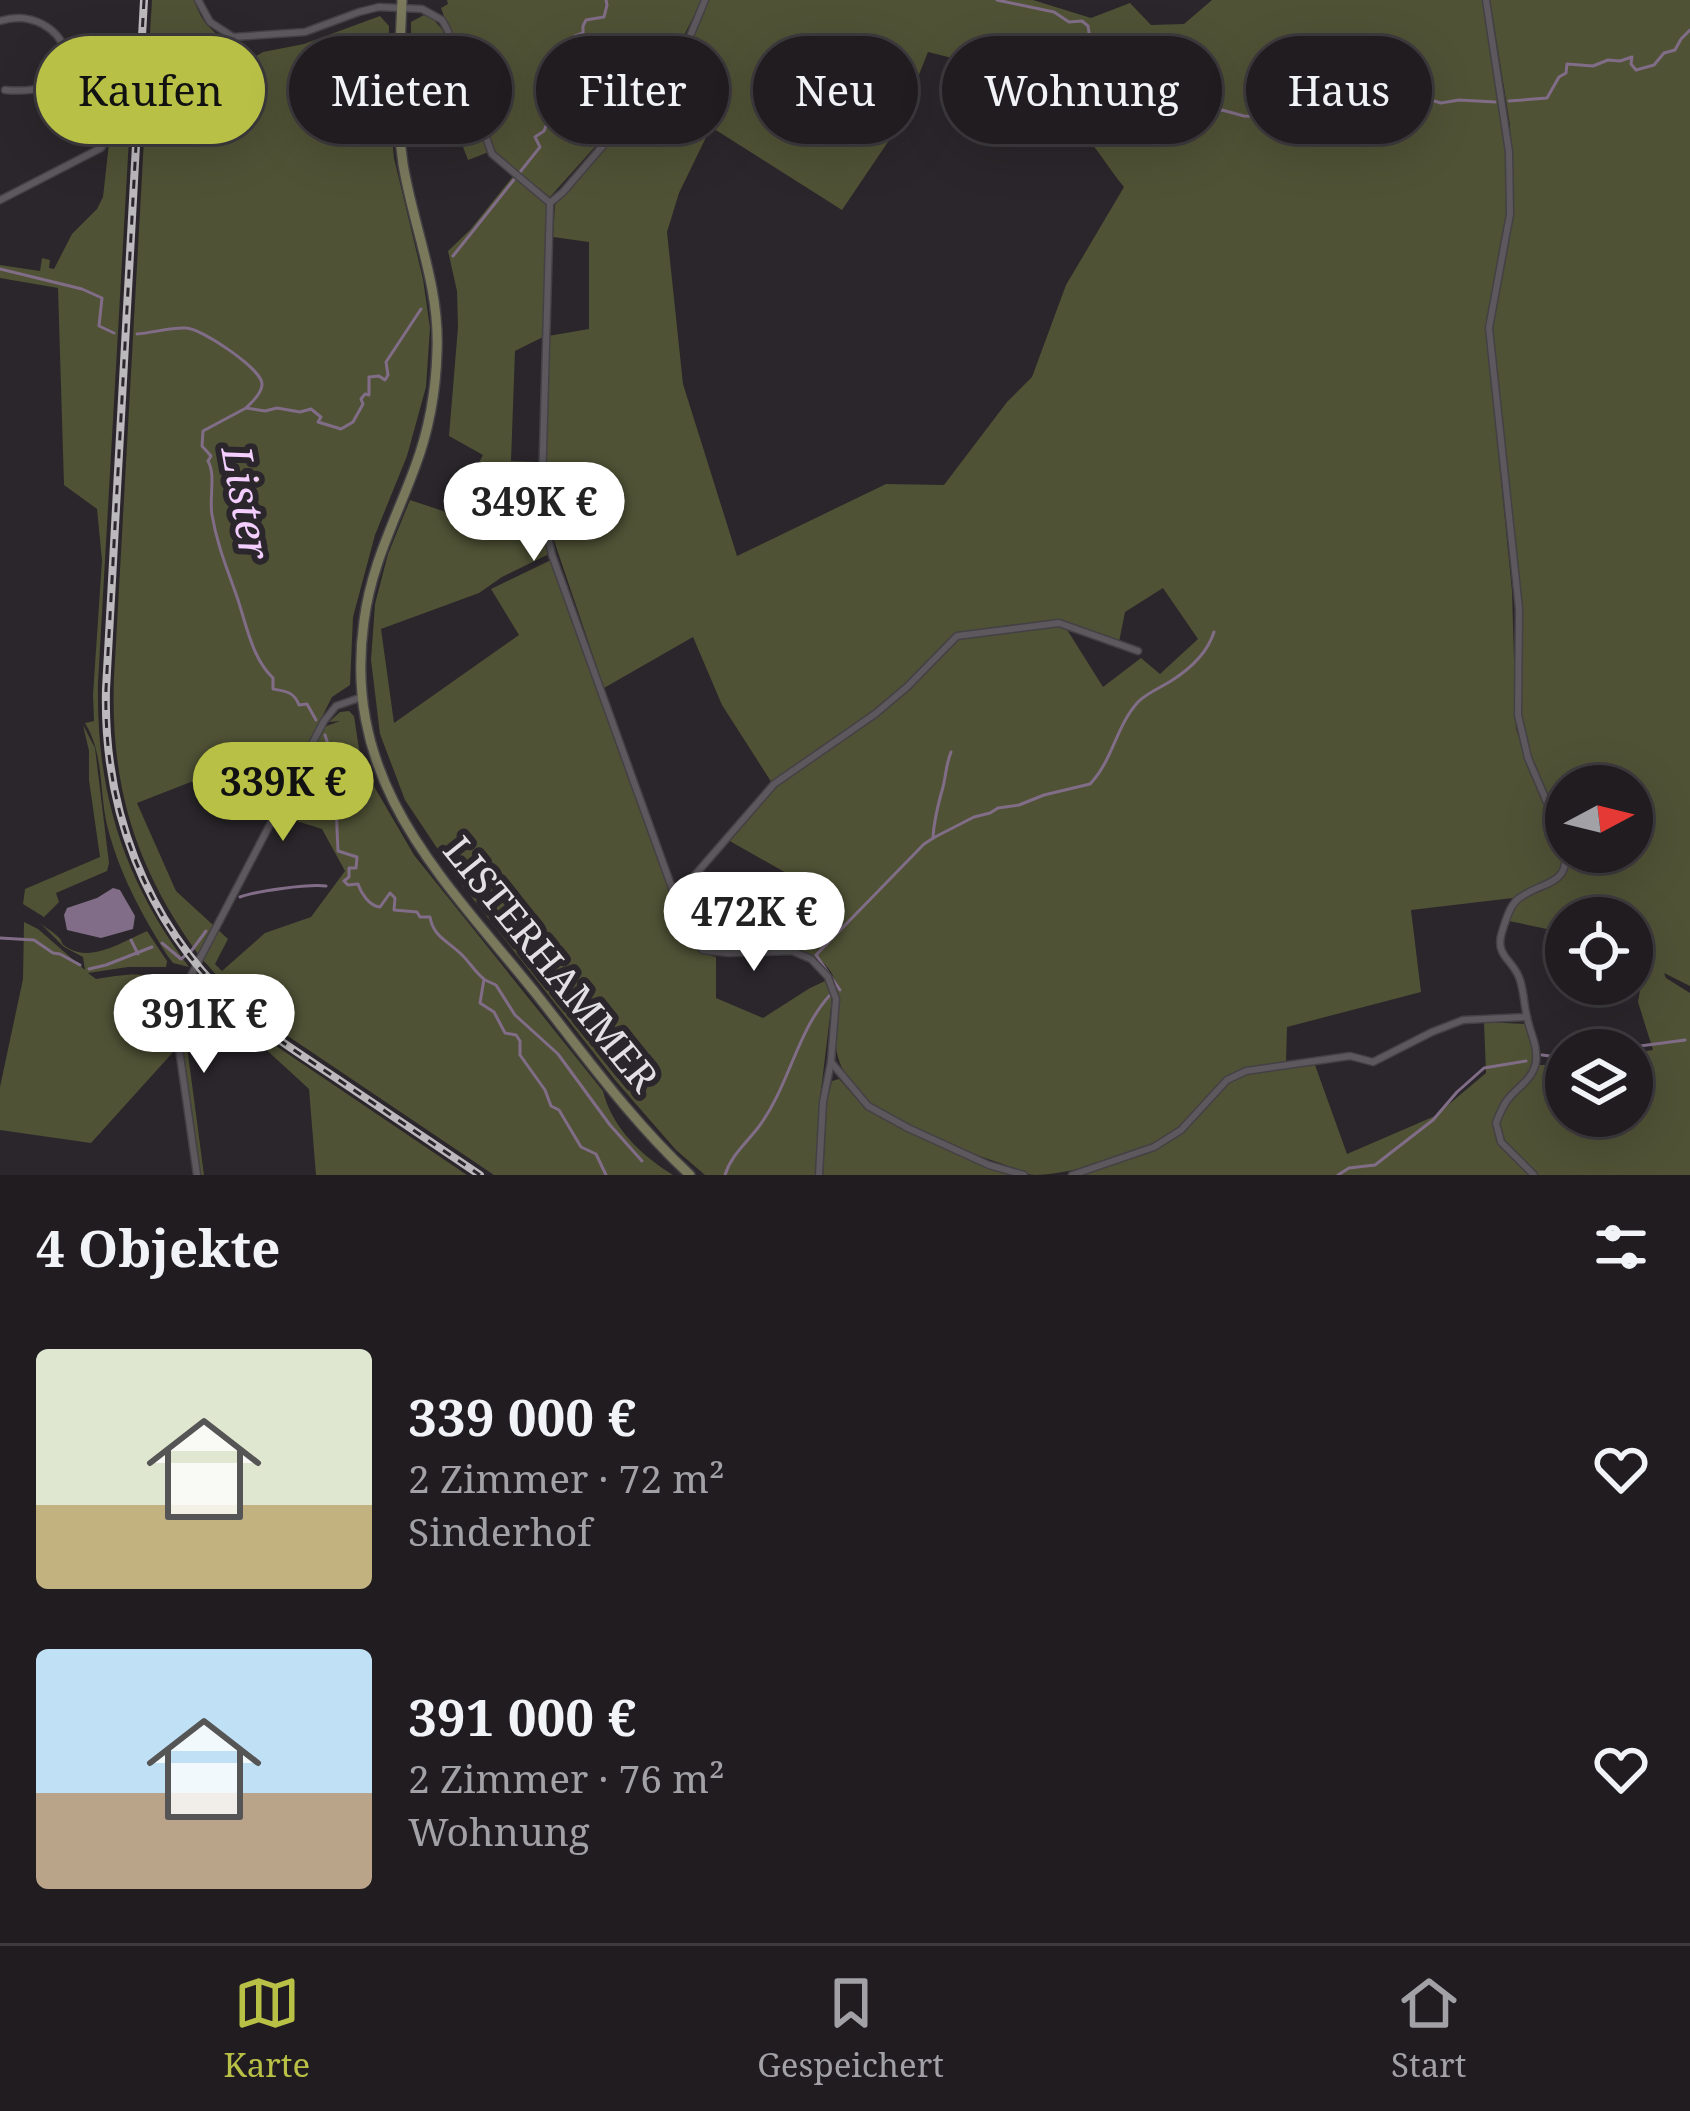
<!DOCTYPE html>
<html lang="de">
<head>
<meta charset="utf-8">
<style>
  :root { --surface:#201c20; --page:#2d292d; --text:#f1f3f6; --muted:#a2a1a5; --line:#3d3a3e; --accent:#b9c046 }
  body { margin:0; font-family:"Noto Serif",serif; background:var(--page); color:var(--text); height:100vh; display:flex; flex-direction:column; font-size:45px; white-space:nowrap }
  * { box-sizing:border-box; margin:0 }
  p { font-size:39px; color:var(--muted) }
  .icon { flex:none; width:66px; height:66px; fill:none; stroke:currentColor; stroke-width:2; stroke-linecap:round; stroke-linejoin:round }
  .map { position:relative; height:1175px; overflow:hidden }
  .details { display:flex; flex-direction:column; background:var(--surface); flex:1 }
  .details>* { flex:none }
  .guide { position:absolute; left:36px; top:36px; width:1620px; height:108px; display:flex; gap:24px }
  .needle { width:78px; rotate:83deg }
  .tools { position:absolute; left:1545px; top:765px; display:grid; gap:24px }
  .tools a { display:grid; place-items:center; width:108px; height:108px; border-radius:50%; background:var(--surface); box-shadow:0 12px 48px #0002,0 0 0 3px var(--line); font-size:60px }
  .price { position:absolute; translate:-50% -102px; padding:0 27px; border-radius:42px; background:#fff; color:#222; font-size:39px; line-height:78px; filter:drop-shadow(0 3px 6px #0008) }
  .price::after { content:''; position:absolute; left:50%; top:72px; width:36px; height:27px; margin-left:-18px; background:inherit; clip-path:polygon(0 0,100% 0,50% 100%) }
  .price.on { background:var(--accent); color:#111 }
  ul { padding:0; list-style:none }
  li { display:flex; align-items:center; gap:36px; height:300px; padding:0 36px }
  li span { display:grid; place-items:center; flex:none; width:336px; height:240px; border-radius:12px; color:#555 }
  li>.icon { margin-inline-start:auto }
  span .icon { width:144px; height:144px; fill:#fffc; stroke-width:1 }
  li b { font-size:51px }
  h2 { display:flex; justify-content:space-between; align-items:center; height:144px; padding:0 36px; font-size:51px }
  .tag { padding:0 42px; border-radius:54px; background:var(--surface); box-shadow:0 12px 48px #0002,0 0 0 3px var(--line); font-size:42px; line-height:108px }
  .tag.on { background:var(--accent); color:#111 }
  .menu { display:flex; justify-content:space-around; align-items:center; height:168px; border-top:3px solid var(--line); background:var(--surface); font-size:33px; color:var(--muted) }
  .menu a { display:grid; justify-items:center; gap:6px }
  .menu .on { color:var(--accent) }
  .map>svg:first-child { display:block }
  .green { fill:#4f5235; fill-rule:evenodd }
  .water { fill:#816d87 }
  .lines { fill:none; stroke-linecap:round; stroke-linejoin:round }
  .stream { stroke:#816d87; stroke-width:3 }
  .street-tunnel { stroke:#464247; stroke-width:6; stroke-dasharray:6 3; stroke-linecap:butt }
  .street-casing { stroke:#444145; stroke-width:9 }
  .secondary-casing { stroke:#444145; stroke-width:12 }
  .street { stroke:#5c585d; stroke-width:6 }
  .secondary { stroke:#7a795c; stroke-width:9 }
  .rail-casing { stroke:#bbb9bc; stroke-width:8 }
  .rail { stroke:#2a262b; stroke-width:3; stroke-dasharray:9; stroke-linecap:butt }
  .labels { text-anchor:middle; stroke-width:12; stroke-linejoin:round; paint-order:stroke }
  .street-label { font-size:39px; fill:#e2e0e3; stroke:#2a262b }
  .water-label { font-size:42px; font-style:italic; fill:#f3cefe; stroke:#2a262b }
</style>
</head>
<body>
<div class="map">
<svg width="1690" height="1175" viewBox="0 0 1690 1175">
  <rect width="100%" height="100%" fill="#2a262b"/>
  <g class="green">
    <path d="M152 0H194C198 11 202 20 210 28 228 45 237 45 218 72L159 113 145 115Z"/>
    <polygon points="447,0 702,0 670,63 550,197 498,158 491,145 441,8 448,4"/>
    <path d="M708 0H1033L1091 18 1130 3 1151 25 1184 24 1212 0H1482L1507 151 1508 212 1486 327 1512 591 1516 729 1563 849 1560 871 1550 882 1513 898 1411 910 1421 992 1287 1027 1286 1063C1268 1067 1240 1069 1225 1080 1200 1098 1189 1125 1158 1143 1134 1157 1063 1175 1035 1175 1023 1174 1011 1167 1000 1163 956 1148 904 1131 868 1101 852 1088 838 1067 836 1047 833 1005 854 964 795 951L823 894 728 840 775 786 876 717 909 689 958 640 973 635 1055 626 1066 628 1103 687 1141 658 1160 674 1198 639 1163 588 1125 612 1119 642 1058 622 1008 625 954 636 905 685 873 712 772 783 722 705 693 637 604 688 546 517 548 336 589 329V242L553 237 555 205 690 43ZM928 52C960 60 1008 70 1036 87 1072 109 1098 154 1124 187L1066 285 1032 377 1007 402 944 485 886 484 737 556 683 384 667 232 679 193 711 127 842 210 898 127Z"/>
    <path d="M1490 0H1690V986L1664 973 1666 978 1690 993V1175H1536L1501 1141 1497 1122 1508 1101 1538 1065H1566V1116H1632V1053L1653 1050 1638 1002 1642 979 1638 959 1632 956V918H1566V933L1509 921 1517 900C1548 888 1564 889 1568 852H1632V786H1566V841L1525 741 1521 716V618L1492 333 1513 214 1510 125Z"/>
    <polygon points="424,15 433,19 442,29 489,152 468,160 457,131 412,146 411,22"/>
    <path d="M380 16 389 26 388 98 394 158 423 279 430 328 426 387 407 456 375 535 353 617 350 685 332 697 274 812 264 805 242 762 137 803 176 891 213 925 198 954C135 867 110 785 114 678L145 122 163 118 224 74 230 66 234 69 263 52 304 44Z"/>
    <path d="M130 121 98 683C96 792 123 879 189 967L173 963 167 955C141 913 119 873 107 825 99 790 104 754 85 723L94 721 93 695 102 560 97 509 64 485 58 288 0 278V265L40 271 42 258 50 260 49 268 54 269 72 234 97 209 103 197 109 143 120 124Z"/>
    <polygon points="514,175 548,204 545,336 515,351 511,461 538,462 538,515 549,554 502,577 479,593 381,629 394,723 519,635 491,589 551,560 687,938 699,952 716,957 716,998 763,1018 810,988 825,981 832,999 820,1099 817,1175 705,1175 676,1150 615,1080 459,881 405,800 380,734 371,660 375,604 388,554 410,500 452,514 483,455 449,436 458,327 457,291 448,251 470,230"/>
    <path d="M349 711 354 716 359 749 375 788 414 855 603 1091C612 1128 642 1156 673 1175H494L273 1026 227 987 203 960 217 929 228 939 215 964 222 971 265 933 311 917 345 871 322 829 280 816 278 812 324 727 340 721 329 722 340 712Z"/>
    <polygon points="83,725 95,748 109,863 107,871 56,893 59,902 44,917 23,904 25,889 100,857 89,780 89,751"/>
    <path d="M24 922 38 929 85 970 83 957 64 947 40 923C45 928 51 930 56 935 66 943 57 942 70 949 93 962 126 940 147 931L167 961 166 967H128L88 973 96 979C122 975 157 968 178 989L175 1050 91 1143 0 1130V1087L23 979Z"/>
    <polygon points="195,975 235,1015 257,1033 467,1175 316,1175 309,1089 198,987 186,1014 185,1031 204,1175 201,1175 180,1027 184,1002"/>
    <polygon points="1484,1022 1526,1024 1533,1043 1535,1065 1494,1122 1498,1141 1532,1175 1083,1175 1154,1149 1181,1132 1227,1082 1246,1073 1315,1065 1347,1154 1435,1116 1486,1073"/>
    <polygon points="839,1079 865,1108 945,1149 1016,1175 823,1175 827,1102 832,1081"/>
  </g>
  <polygon class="water" points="113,888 120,890 135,916 133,929 101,938 67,930 64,915 67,908 97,898"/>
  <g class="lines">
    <g class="stream">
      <polyline points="997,0 1054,12 1069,22 1082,21 1088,26 1090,39 1152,74 1160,90 1175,102 1187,104 1195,112 1211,115 1222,110 1244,116 1272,117 1304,112 1324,122 1355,105 1406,97 1424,98 1441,103 1459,100 1495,102"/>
      <polyline points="1509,101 1547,98 1559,77 1566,73 1567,64 1593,66 1608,60 1620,61 1632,57 1631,64 1636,70 1654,65 1664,53 1675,50 1681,39 1690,30"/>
      <path d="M453 256 540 147 535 137 544 131C549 114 566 106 564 86L573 75 564 72 570 63 568 54 577 48 575 36 583 33V26L586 20 604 17 607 5 606 0"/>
      <polyline points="0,269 82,289 102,298 99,326 114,333"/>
      <path d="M137 334C152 333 171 327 186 328 201 328 262 369 262 384 262 393 252 402 246 408"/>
      <path d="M316 720 307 704 299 705C294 692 286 691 273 689V678C251 657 246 622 236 594 226 566 217 544 212 515 209 498 216 475 208 461L211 456 202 446 203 431 246 408 265 411 277 408 300 412 311 409 321 417 318 422 341 429 353 422 363 404 361 399 365 394 369 395V377L379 376 385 380 388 375 386 362 421 309"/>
      <path d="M325 735 335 765 342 773C334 799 337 825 338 851L357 857 356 868H349V877L344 881 348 885 358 884C361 893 369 906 380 907L390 893 395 898 394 910 417 912 420 917H430C433 937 450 942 463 956 471 964 475 972 484 979L480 1003 494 1012 505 1033 516 1035 520 1041V1055L545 1090 551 1106 559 1110 581 1147 596 1154 606 1175"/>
      <path d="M933 837C934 821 937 809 941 794 946 780 945 767 951 752"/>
      <path d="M240 897C256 891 308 884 326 886"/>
      <polyline points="0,938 34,940 53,953 60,954 80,965"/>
      <polyline points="131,940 138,954"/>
      <polyline points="162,943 181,959 192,950 206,931"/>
      <polyline points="89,969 106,965 152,947"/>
      <polyline points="485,980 496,985 515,1015 558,1054 610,1125 642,1161"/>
      <path d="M840 990 816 955 924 844 935 837 974 817 990 813 998 808 1019 805 1044 795 1090 784C1113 760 1116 726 1138 702 1147 693 1160 688 1171 681 1190 669 1207 654 1214 632"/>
      <polyline points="1610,1050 1685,1040"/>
      <polyline points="1542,1055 1566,1058"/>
      <path d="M725 1175C731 1156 745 1144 757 1129 789 1088 796 1032 830 995"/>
      <polyline points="1338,1175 1349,1168 1375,1165 1433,1120 1457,1092 1484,1068 1526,1061"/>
    </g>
    <polyline class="street-tunnel" points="126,118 148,119"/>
    <defs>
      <g id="street">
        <polyline points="198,0 210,22 233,37 305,32 359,12 379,7 422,9 442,20 447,29 492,154 550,203"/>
        <path d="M1486 0 1509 152 1510 214 1489 328 1519 609 1518 715 1528 758 1564 842C1573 888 1544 879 1518 899 1510 905 1505 922 1502 932 1494 956 1514 960 1520 980 1524 992 1524 1005 1527 1017 1530 1033 1538 1045 1536 1062 1533 1079 1519 1086 1509 1098 1503 1105 1499 1115 1496 1123L1501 1142 1534 1175"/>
        <path d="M0 21C65 0 107 99 5 90"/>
        <polyline points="148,119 160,116 221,73 229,58 233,37"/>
        <polyline points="0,200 101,148 119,120 126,118"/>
        <polyline points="550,203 542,488 543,516 552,555 689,935 703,950 728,953 792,951 811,959 828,977 836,999 831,1062 823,1102 819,1175"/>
        <polyline points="550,203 563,192 675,62 688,41 705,0"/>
        <polyline points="675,898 774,784 875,714 907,687 957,636 1059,623 1138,651"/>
        <polyline points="831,1062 868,1106 908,1128 989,1165 1024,1175"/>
        <polyline points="197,1175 176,1028 185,987 324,721 336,706 362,697"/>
        <polyline points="1072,1175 1154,1147 1181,1130 1227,1080 1246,1071 1350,1056 1373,1062 1432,1032 1463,1020 1527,1017"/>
      </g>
      <path id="secondary" d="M402 0C400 54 395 110 403 164 413 226 440 286 437 351 436 390 429 430 415 467 396 519 371 565 364 621 341 785 444 879 537 995 586 1057 632 1121 690 1175"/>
    </defs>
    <use href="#street" class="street-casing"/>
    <use href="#secondary" class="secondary-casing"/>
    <use href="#street" class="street"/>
    <use href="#secondary" class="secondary"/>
    <defs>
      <path id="rail" d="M144 0 106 689C103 808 145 921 232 1002 263 1031 300 1054 336 1078 384 1110 432 1143 480 1175"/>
    </defs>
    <use href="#rail" class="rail-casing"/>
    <use href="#rail" class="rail"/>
  </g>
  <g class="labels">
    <g class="street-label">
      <text transform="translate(551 964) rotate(51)" y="14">LISTERHAMMER</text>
    </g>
    <g class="water-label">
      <text transform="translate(246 503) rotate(80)" y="15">Lister</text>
    </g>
  </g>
</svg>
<div class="tools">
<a><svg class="needle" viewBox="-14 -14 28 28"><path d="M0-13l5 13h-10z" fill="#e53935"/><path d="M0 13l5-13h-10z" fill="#a2a1a5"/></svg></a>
<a><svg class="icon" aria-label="locate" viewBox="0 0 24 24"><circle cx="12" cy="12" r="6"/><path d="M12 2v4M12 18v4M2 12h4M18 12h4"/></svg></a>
<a><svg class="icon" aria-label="layers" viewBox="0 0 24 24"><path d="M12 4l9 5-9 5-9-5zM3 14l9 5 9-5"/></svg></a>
</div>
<b class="price" style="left:534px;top:564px">349K €</b>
<b class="price on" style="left:283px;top:844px">339K €</b>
<b class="price" style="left:754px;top:974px">472K €</b>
<b class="price" style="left:204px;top:1076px">391K €</b>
<div class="guide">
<a class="tag on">Kaufen</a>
<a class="tag">Mieten</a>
<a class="tag">Filter</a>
<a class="tag">Neu</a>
<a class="tag">Wohnung</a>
<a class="tag">Haus</a>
</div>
</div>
<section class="details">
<h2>4 Objekte<svg class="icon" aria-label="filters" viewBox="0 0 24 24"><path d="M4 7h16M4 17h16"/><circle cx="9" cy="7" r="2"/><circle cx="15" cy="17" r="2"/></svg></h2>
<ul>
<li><span style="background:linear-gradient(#dfe7d0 65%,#c2b280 0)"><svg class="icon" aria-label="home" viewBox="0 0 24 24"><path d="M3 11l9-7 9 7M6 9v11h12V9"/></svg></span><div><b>339 000 €</b><p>2 Zimmer · 72 m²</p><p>Sinderhof</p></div><svg class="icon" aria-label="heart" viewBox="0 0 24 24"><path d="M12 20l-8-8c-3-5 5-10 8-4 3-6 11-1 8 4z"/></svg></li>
<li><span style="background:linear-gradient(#bfe0f5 60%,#b9a48a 0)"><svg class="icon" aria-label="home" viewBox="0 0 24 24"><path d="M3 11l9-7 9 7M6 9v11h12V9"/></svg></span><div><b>391 000 €</b><p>2 Zimmer · 76 m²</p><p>Wohnung</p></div><svg class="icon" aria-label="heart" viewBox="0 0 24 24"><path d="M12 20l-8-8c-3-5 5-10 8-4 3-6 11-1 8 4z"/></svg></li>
</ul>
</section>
<nav class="menu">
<a class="on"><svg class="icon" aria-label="map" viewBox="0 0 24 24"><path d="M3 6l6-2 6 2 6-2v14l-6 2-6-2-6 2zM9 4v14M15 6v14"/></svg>Karte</a>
<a><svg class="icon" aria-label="saved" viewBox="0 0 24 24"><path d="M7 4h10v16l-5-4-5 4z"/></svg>Gespeichert</a>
<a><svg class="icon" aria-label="home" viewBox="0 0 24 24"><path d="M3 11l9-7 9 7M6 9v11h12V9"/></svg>Start</a>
</nav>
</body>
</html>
